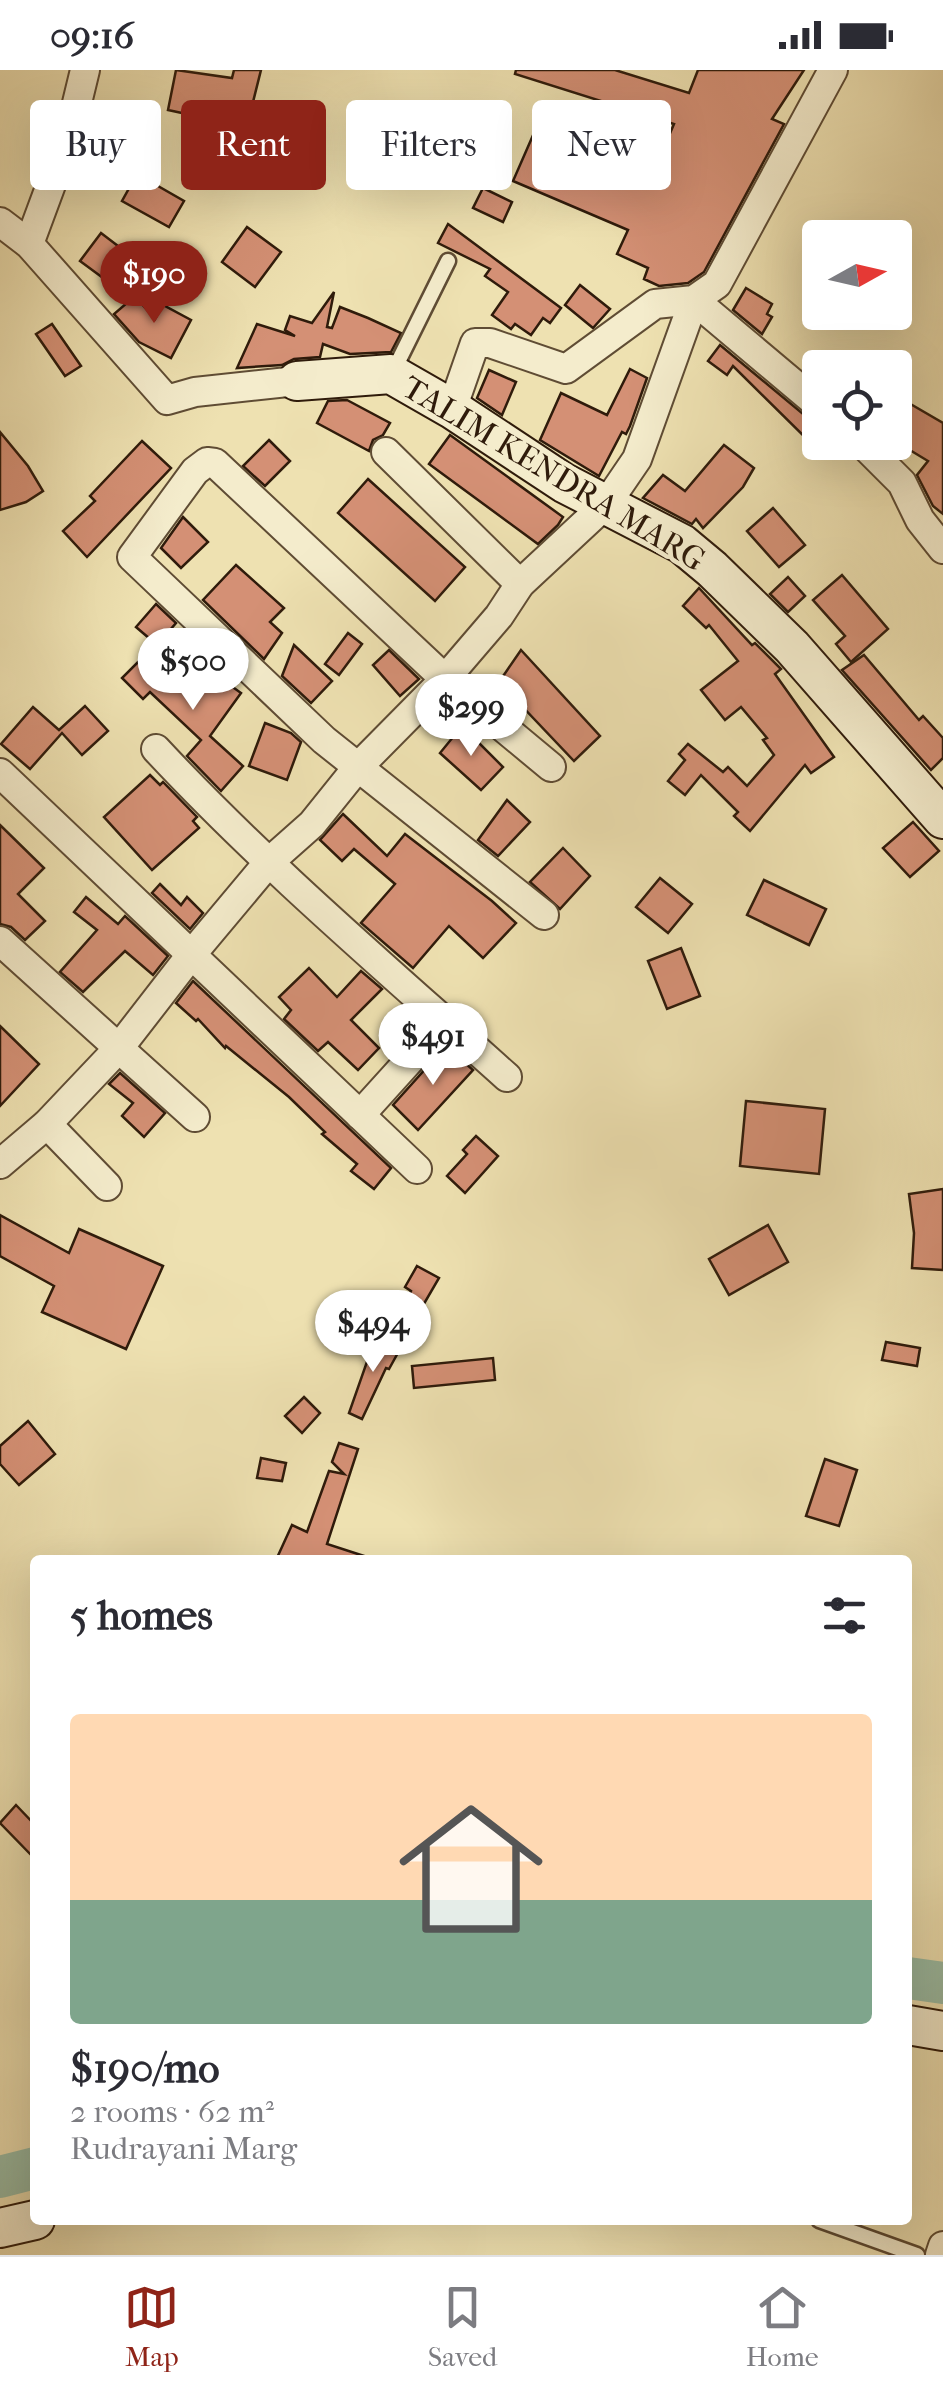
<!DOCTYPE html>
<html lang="en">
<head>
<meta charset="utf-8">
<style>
  :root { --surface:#fff; --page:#f7f7f7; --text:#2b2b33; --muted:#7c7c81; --line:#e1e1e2; --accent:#8f2418 }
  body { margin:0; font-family:"IM FELL French Canon",serif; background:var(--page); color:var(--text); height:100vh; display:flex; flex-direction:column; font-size:38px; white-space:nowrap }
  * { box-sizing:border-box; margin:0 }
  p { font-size:32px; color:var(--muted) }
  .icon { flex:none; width:55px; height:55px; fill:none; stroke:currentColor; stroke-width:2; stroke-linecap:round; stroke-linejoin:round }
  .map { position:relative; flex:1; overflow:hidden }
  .sheet { position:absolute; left:30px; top:1485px; width:882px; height:670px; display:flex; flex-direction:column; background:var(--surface); border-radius:10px; box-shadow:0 10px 40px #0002 }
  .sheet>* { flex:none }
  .top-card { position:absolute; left:30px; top:30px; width:885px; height:90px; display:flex; gap:20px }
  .needle { width:65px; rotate:82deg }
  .fabs { position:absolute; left:802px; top:150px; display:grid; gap:20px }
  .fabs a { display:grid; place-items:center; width:110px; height:110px; border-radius:10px; background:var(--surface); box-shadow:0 10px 40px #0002; font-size:50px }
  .price { position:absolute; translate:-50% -85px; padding:0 22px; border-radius:35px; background:#fff; color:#222; font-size:32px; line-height:65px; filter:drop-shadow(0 2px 5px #0008) }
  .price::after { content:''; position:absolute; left:50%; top:60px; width:30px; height:22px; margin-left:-15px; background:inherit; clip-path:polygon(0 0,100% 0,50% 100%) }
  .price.selected { background:var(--accent); color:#fff }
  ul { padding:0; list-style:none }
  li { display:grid; align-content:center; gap:20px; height:530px; padding:0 40px }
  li+li { border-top:2px solid var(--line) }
  li span { display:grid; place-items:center; height:310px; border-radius:10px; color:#555 }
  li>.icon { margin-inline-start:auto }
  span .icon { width:180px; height:180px; fill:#fffc; stroke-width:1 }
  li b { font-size:42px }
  h2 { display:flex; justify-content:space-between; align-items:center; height:120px; padding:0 40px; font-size:42px }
  .tag { padding:0 35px; border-radius:10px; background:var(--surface); box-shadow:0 10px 40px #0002; font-size:35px; line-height:90px }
  .tag.selected { background:var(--accent); color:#fff }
  .status { display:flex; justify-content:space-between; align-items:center; height:70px; padding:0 50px; background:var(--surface); direction:ltr }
  .status svg { height:28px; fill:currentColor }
  .menu { display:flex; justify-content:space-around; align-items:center; height:140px; border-top:2px solid var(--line); background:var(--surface); font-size:28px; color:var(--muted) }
  .menu a { display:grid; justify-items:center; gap:5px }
  .menu .selected { color:var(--accent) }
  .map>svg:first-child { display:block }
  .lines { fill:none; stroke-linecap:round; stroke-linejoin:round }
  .river { stroke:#9bbea6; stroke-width:42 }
  .building { fill:#d49075; stroke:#2f1b0b; stroke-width:2.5 }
  .lane-casing { stroke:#5f4c34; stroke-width:19 }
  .street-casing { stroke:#5f4c34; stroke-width:32 }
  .secondary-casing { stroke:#2f1b0b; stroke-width:42 }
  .lane { stroke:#f4eccc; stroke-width:14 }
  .street { stroke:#f4eccc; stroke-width:28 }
  .secondary { stroke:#f4eccc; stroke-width:38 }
  .labels { text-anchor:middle; stroke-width:9; stroke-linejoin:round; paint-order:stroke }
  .street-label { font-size:32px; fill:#2f1b0b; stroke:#f4eccc }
</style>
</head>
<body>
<div class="status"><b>09:16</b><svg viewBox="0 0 49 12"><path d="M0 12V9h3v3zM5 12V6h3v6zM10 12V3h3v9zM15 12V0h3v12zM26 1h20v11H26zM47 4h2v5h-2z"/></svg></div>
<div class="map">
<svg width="943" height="2185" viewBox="0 0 943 2185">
  <rect width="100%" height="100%" fill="#eee1b1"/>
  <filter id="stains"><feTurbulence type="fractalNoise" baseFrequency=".002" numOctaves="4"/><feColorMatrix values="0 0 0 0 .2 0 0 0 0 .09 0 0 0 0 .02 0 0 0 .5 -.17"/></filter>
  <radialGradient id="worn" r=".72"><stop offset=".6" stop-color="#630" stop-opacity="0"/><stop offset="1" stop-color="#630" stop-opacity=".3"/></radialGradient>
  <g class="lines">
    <g class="river">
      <polyline points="908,1908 943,1913"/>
      <polyline points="0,2107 35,2098"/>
    </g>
  </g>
  <g class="building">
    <polygon points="176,0 232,8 234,0 261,0 247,56 277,63 269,94 239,87 247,57 168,40"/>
    <polygon points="516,0 615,0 689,23 698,0 804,0 772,49 784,54 704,202 688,213 659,216 644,209 648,198 617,184 628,160 513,111 541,47 656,96 674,54 515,4"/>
    <polygon points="411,84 439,95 431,118 404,106"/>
    <polygon points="137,104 184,131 169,157 122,131"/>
    <polygon points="483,118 512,132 503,152 473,138"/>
    <polygon points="448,154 561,238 550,253 543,248 531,265 515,254 511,259 492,245 508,222 485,206 490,199 438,173"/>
    <polygon points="247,157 281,182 255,217 222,192"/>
    <polygon points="101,163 139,192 118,219 80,191"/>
    <polygon points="580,215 610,239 593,258 565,235"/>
    <polygon points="746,218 772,234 767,244 772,247 762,264 733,240"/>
    <polygon points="334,222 327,257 332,258 340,237 368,248 401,263 391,282 350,284 323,274 320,287 294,289 282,295 237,298 257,254 295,266 285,260 290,246 312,253"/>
    <polygon points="135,226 155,249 163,235 191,250 171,288 139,272 114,244"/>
    <polygon points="52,254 81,296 65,306 36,264"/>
    <polygon points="720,275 809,349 820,353 820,382 733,296 727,305 708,291"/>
    <polygon points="630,299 647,308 630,356 626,364 622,362 599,406 540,370 561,323 607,345"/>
    <polygon points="489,300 516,312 502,345 477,328"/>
    <polygon points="895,325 943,353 943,444 933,436 917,405 928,391 895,371"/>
    <polygon points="347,330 390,353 383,365 373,370 369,381 317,353 328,331"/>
    <polygon points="0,362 28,396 43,421 26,432 0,440"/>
    <polygon points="450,365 563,447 558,455 538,474 429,394"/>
    <polygon points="269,370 290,391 265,416 243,396"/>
    <polygon points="142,371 171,398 87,487 63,461 95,431 90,426"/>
    <polygon points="724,375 754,398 743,417 703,458 696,449 692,454 643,428 663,405 685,421"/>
    <polygon points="368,409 465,497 435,531 338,443"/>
    <polygon points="773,438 805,475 779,497 747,461"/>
    <polygon points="183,447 208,472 181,498 161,478"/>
    <polygon points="236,495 284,538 270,552 282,563 264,589 203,530"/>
    <polygon points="842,505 888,559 851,592 836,574 845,566 813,530"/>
    <polygon points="788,507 805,526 788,542 770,524"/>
    <polygon points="699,518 752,575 755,573 781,599 775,604 834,687 811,703 805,695 750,761 734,746 738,742 701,705 685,725 668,711 685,690 679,684 688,674 723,702 728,697 747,716 774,685 763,670 767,668 741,637 725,650 701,620 738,591 709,555 706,558 683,536"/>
    <polygon points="156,534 176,553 157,575 136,557"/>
    <polygon points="348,563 362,574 339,605 325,594"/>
    <polygon points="294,575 332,611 311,633 282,606"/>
    <polygon points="389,580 419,609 400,626 373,595"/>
    <polygon points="521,580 600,666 574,691 499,612"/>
    <polygon points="146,584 187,623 206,598 241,623 210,666 243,696 221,721 187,686 201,670 150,622 143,629 122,608"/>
    <polygon points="864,585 919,650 923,646 943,668 943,688 931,700 842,600"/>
    <polygon points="85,636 108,661 82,685 62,663 30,699 1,674 33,637 59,660"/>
    <polygon points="265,653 291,663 301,672 287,710 249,696"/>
    <polygon points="462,656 503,697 481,720 440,683"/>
    <polygon points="150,705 160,715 163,712 197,747 193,751 199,758 152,800 104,747"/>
    <polygon points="507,730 530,752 498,786 478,770"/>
    <polygon points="343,744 387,786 405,764 492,831 516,853 483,888 449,856 413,898 361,853 395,814 354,779 342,791 320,770"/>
    <polygon points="913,752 939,781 910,807 883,778"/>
    <polygon points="0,755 44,798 18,824 45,851 25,870 11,857 0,854"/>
    <polygon points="563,778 590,806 560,839 530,812"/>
    <polygon points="660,808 692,834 668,863 636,837"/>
    <polygon points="764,810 826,839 809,875 747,845"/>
    <polygon points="160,814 181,835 187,827 203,843 190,859 152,823"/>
    <polygon points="86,827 118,854 125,846 168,886 153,905 125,881 83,922 60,902 97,860 74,842"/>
    <polygon points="681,878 700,926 667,939 648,891"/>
    <polygon points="309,898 337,927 361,901 382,919 351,950 379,978 358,1000 328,972 318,981 284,949 291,940 279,927"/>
    <polygon points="193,911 391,1098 374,1119 351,1101 357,1094 322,1064 325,1062 289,1027 226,976 225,978 198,949 196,951 176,933"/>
    <polygon points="0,956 39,994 0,1036"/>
    <polygon points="446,976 473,1000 418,1060 393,1035"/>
    <polygon points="120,1003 165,1043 144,1067 122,1046 133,1033 109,1014"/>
    <polygon points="746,1031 825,1039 819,1104 740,1096"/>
    <polygon points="476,1066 498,1086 465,1123 447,1106 467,1084 463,1080"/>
    <polygon points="943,1119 943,1200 912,1198 914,1163 909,1124"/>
    <polygon points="0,1145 69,1183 79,1159 163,1196 126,1279 42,1242 54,1216 0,1186"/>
    <polygon points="768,1155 788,1192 729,1225 709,1189"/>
    <polygon points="417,1196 439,1208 407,1263 398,1258 411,1221 405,1217"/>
    <polygon points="376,1266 400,1279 389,1299 386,1298 362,1349 349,1343"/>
    <polygon points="886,1272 920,1278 917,1296 882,1290"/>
    <polygon points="493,1288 495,1310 414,1318 412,1296"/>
    <polygon points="304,1327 320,1343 302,1363 285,1346"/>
    <polygon points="28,1351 55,1384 19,1415 0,1394 0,1376"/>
    <polygon points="339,1373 358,1379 327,1474 364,1486 364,1490 276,1490 292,1455 307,1462 329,1401 344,1404 332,1392"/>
    <polygon points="261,1388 286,1393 282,1411 257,1408"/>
    <polygon points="825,1389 857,1400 839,1456 806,1446"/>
    <polygon points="16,1735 35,1755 35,1789 0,1753"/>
  </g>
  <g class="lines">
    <defs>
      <g id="lane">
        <polyline points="392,304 448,191"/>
        <polyline points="819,2150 917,2185"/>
      </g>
      <g id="street">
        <polyline points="0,152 29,174 167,330 195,322 297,311"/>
        <polyline points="29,174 69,66 85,0"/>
        <polyline points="452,339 475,273 490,273 566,299 655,234 694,230 717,214 833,0"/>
        <polyline points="861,372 902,413 920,450 943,479"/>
        <polyline points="386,382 520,514"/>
        <path d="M156 679C265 796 388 900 507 1007"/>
        <polyline points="0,703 417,1099"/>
        <polyline points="544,845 324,670 132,487 195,401 207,392 215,393 445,609 551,697"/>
        <polyline points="0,871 195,1047"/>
        <polyline points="360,1045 445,951"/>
        <polyline points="47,1054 107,1116"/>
        <polyline points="0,1094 47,1054 119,978 191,885 268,793 312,754 357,698 445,609 499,546 520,514 607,433 637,389 694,230 820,336"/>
        <polyline points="940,2185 943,2176"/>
      </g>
      <g id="secondary">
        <polyline points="297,311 391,304 452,339 564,413 682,474 712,499 792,577 943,749"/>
        <polyline points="908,1955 943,1961"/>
        <polyline points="0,2158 35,2150"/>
      </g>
    </defs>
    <use href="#lane" class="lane-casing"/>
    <use href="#street" class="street-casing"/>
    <use href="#secondary" class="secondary-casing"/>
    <use href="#lane" class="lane"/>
    <use href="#street" class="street"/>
    <use href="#secondary" class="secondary"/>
  </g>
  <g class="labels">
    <g class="street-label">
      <text transform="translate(554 403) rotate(31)" y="11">TALIM KENDRA MARG</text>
    </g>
  </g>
  <rect width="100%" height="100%" filter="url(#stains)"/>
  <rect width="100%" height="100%" fill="url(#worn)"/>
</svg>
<div class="fabs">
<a><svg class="needle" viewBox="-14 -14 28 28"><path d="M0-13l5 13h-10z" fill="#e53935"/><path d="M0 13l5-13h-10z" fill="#7c7c81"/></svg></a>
<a><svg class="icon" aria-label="locate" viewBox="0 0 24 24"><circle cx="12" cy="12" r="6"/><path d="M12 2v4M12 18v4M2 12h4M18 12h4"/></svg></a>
</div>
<b class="price selected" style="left:154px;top:256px">$190</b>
<b class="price" style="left:193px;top:643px">$500</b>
<b class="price" style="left:471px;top:689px">$299</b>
<b class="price" style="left:433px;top:1018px">$491</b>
<b class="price" style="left:373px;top:1305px">$494</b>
<div class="top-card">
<a class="tag">Buy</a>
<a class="tag selected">Rent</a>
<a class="tag">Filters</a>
<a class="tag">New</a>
</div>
<section class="sheet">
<h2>5 homes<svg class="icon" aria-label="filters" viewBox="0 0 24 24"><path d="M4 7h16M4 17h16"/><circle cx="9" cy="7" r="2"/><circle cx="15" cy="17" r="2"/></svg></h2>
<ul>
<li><span style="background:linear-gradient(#ffd9b3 60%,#7fa58c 0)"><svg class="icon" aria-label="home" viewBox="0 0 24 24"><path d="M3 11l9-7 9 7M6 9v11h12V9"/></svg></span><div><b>$190/mo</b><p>2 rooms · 62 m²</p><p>Rudrayani Marg</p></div></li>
</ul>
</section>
</div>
<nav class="menu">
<a class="selected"><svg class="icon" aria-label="map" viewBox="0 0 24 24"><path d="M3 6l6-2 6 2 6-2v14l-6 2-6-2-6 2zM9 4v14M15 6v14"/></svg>Map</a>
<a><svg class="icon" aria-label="saved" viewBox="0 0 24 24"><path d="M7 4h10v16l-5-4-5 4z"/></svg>Saved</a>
<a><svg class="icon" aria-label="home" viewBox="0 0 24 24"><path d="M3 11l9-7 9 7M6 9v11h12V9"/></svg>Home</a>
</nav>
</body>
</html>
